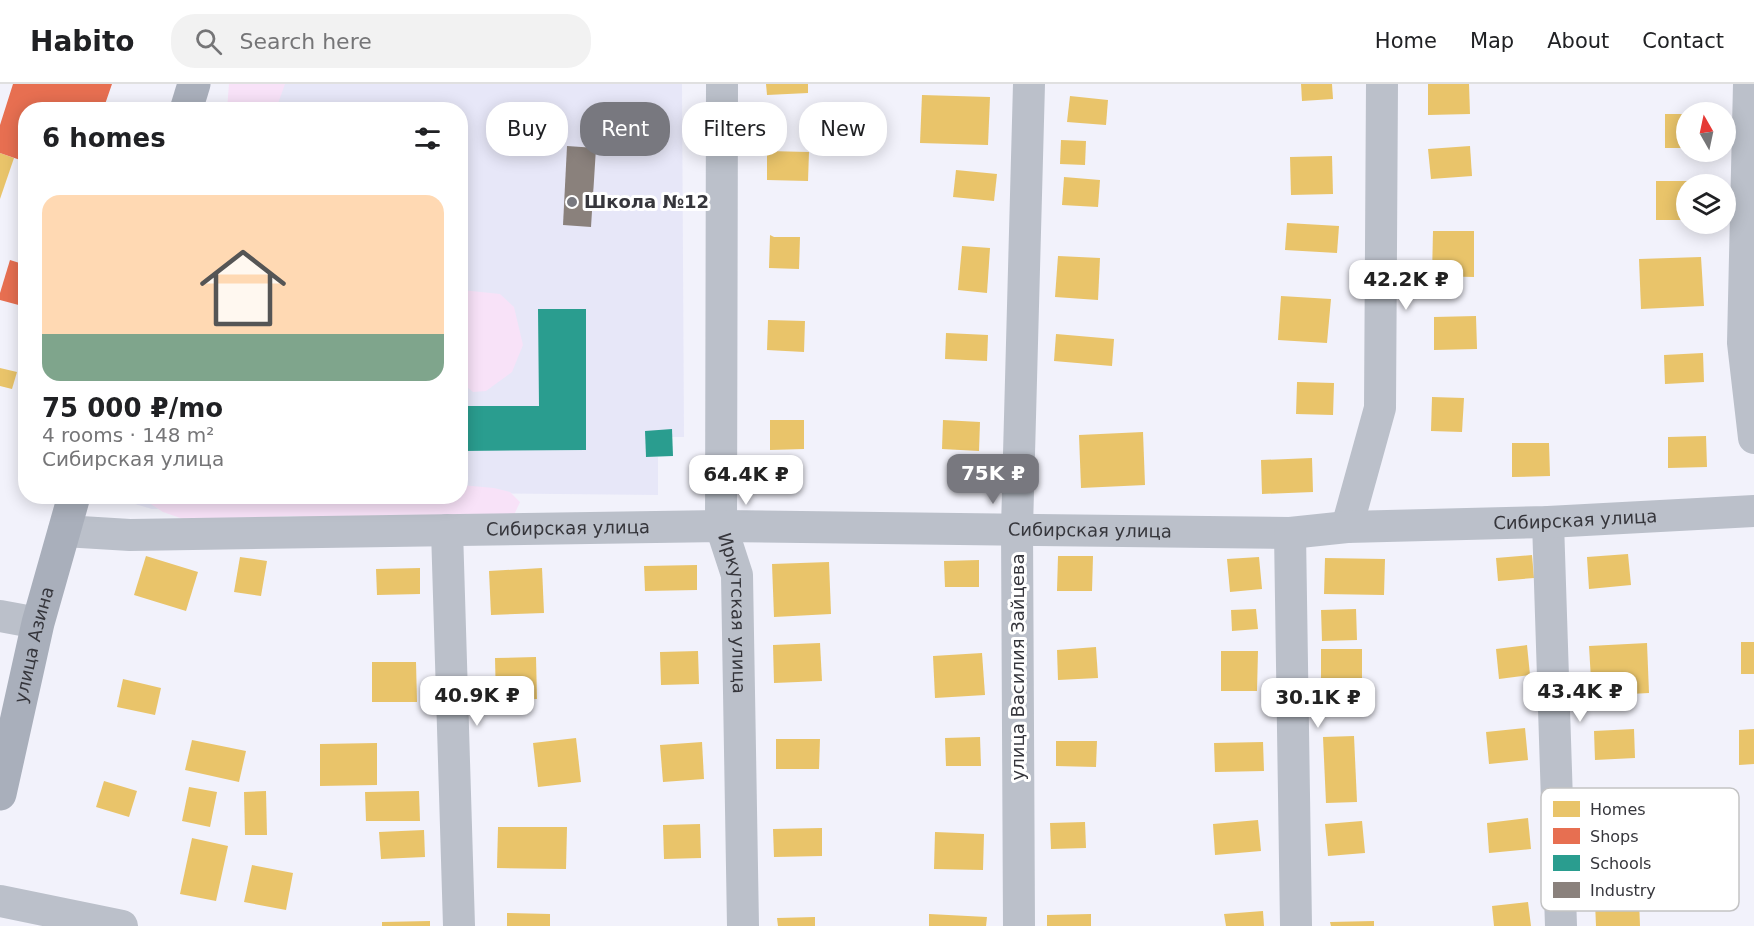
<!DOCTYPE html>
<html lang="en">
<head>
<meta charset="utf-8">
<style>
  :root { --surface:#fff; --page:#f2f2f2; --text:#202124; --muted:#757577; --line:#e0e0e0; --accent:#78787f }
  body { margin:0; font-family:"DejaVu Sans",sans-serif; background:var(--page); color:var(--text); height:100vh; display:flex; flex-direction:column; font-size:22px; white-space:nowrap }
  * { box-sizing:border-box; margin:0 }
  p { font-size:20px; color:var(--muted) }
  .icon { flex:none; width:33px; height:33px; fill:none; stroke:currentColor; stroke-width:2; stroke-linecap:round; stroke-linejoin:round }
  .map { position:relative; flex:1; overflow:hidden }
  .panel { position:absolute; left:18px; top:18px; width:450px; height:402px; display:flex; flex-direction:column; background:var(--surface); border-radius:24px; box-shadow:0 3px 15px #0003 }
  .panel>* { flex:none }
  .banner { position:absolute; left:486px; top:18px; width:570px; height:54px; display:flex; gap:12px }
  .needle { width:39px; rotate:351deg }
  .fabs { position:absolute; left:1676px; top:18px; display:grid; gap:12px }
  .fabs a { display:grid; place-items:center; width:60px; height:60px; border-radius:50%; background:var(--surface); box-shadow:0 3px 15px #0003; font-size:30px }
  .price { position:absolute; translate:-50% -51px; padding:0 14px; border-radius:12px; background:#fff; color:#222; font-size:20px; line-height:39px; filter:drop-shadow(0 2px 3px #0008) }
  .price::after { content:''; position:absolute; left:50%; top:36px; width:18px; height:14px; margin-left:-9px; background:inherit; clip-path:polygon(0 0,100% 0,50% 100%) }
  .price.selected { background:var(--accent); color:#fff }
  ul { padding:0; list-style:none }
  li { display:grid; align-content:center; gap:12px; height:318px; padding:0 24px }
  li+li { border-top:2px solid var(--line) }
  li span { display:grid; place-items:center; height:186px; border-radius:18px; color:#555 }
  li>.icon { margin-inline-start:auto }
  span .icon { width:108px; height:108px; fill:#fffc; stroke-width:1 }
  li b { font-size:26px }
  h2 { display:flex; justify-content:space-between; align-items:center; height:72px; padding:0 24px; font-size:26px }
  .pill { padding:0 21px; border-radius:24px; background:var(--surface); box-shadow:0 3px 15px #0003; font-size:21px; line-height:54px }
  .pill.selected { background:var(--accent); color:#fff }
  header { display:flex; align-items:center; gap:36px; box-sizing:border-box; height:84px; padding:0 30px; background:var(--surface); border-bottom:2px solid var(--line) }
  header strong { font-size:28px }
  nav { display:flex; gap:33px; margin-inline-start:auto; font-size:21px }
  .search { width:420px; height:54px; background:var(--page); display:flex; align-items:center; gap:15px; box-sizing:border-box; padding:0 21px; border-radius:24px; color:var(--muted); font-size:22px }
  .map>svg:first-child { display:block }
  .built { fill:#e7e7f8 }
  .green { fill:#f8e2f8 }
  .homes { fill:#e9c46a }
  .shops { fill:#e76f51 }
  .schools { fill:#2a9d8f }
  .industry { fill:#8a817c }
  .lines { fill:none; stroke-linecap:round; stroke-linejoin:round }
  .minor { stroke:#bbc0ca; stroke-width:32 }
  .major { stroke:#a9afbb; stroke-width:33 }
  .poi-dot { fill:#78787f; stroke:#fff; stroke-width:2 }
  .labels { text-anchor:middle; stroke-width:6; stroke-linejoin:round; paint-order:stroke }
  .poi-label { font-size:18px; font-weight:bold; fill:#36363c; stroke:#fff; text-anchor:start }
  .street-label { font-size:18px; fill:#36363c; stroke:#fff }
  .key { fill:#fff; stroke:#c3c3c4; stroke-width:1.5 }
  .key-label { font-size:16px; fill:#36363c }
</style>
</head>
<body>
<header>
<strong>Habito</strong>
<div class="search"><svg class="icon" aria-label="search" viewBox="0 0 24 24"><circle cx="10" cy="10" r="6"/><path d="M15 15l6 6"/></svg>Search here</div>
<nav><a>Home</a><a>Map</a><a>About</a><a>Contact</a></nav>
</header>
<div class="map">
<svg width="1754" height="842" viewBox="0 0 1754 842">
  <rect width="100%" height="100%" fill="#f2f2fb"/>
  <g class="built">
    <polygon points="243,0 682,0 684,353 672,353 645,347 646,373 658,373 658,411 461,409 460,26 235,26"/>
    <polygon points="123,413 245,413 245,423 152,425 128,418"/>
  </g>
  <g class="green">
    <polygon points="229,0 285,0 276,25 227,25"/>
    <polygon points="462,206 500,210 514,223 523,261 512,288 486,307 473,308 461,298"/>
    <polygon points="461,401 494,404 510,408 520,418 514,431 445,442 289,432 192,438 163,428 140,413 460,412"/>
  </g>
  <g class="homes">
    <polygon points="766,0 808,0 808,9 767,11"/>
    <polygon points="1301,0 1332,0 1333,15 1302,17"/>
    <polygon points="1428,0 1469,0 1470,30 1428,31"/>
    <polygon points="922,11 990,13 988,61 920,59"/>
    <polygon points="1070,12 1108,16 1106,41 1067,38"/>
    <rect x="1665" y="30" width="21" height="34"/>
    <polygon points="1061,56 1086,57 1085,81 1060,80"/>
    <polygon points="1470,62 1472,92 1431,95 1428,65"/>
    <polygon points="767,67 809,68 808,97 767,96"/>
    <polygon points="0,69 14,74 0,115"/>
    <polygon points="1332,72 1333,110 1291,111 1290,73"/>
    <polygon points="956,86 997,90 994,117 953,113"/>
    <polygon points="1064,93 1100,96 1098,123 1062,121"/>
    <polygon points="1656,97 1707,97 1707,100 1686,100 1686,136 1656,136"/>
    <polygon points="1287,139 1339,142 1337,169 1285,166"/>
    <polygon points="1433,147 1474,147 1474,193 1432,192"/>
    <polygon points="770,151 774,153 800,153 799,185 769,184"/>
    <polygon points="962,162 990,164 987,209 958,206"/>
    <polygon points="1058,172 1100,174 1098,216 1055,213"/>
    <polygon points="1701,173 1704,222 1641,225 1639,175"/>
    <polygon points="1281,212 1331,215 1327,259 1278,256"/>
    <polygon points="1476,232 1477,265 1434,266 1434,233"/>
    <polygon points="768,236 805,237 804,268 767,266"/>
    <polygon points="946,249 988,251 987,277 945,275"/>
    <polygon points="1056,250 1114,255 1112,282 1054,277"/>
    <polygon points="1703,269 1704,298 1665,300 1664,271"/>
    <polygon points="0,284 17,288 12,305 0,302"/>
    <polygon points="1297,298 1334,299 1333,331 1296,330"/>
    <polygon points="1432,313 1464,314 1462,348 1431,347"/>
    <polygon points="770,336 804,336 804,365 770,366"/>
    <polygon points="943,336 980,338 979,367 942,365"/>
    <polygon points="1143,348 1145,401 1081,404 1079,351"/>
    <polygon points="1706,352 1707,383 1668,384 1668,353"/>
    <polygon points="1512,359 1549,359 1550,392 1512,393"/>
    <polygon points="1312,374 1313,408 1262,410 1261,376"/>
    <polygon points="1628,470 1631,501 1589,505 1587,473"/>
    <polygon points="1532,471 1534,494 1498,497 1496,474"/>
    <polygon points="146,472 198,488 186,527 134,511"/>
    <polygon points="1058,472 1093,472 1092,507 1057,507"/>
    <polygon points="240,473 267,477 261,512 234,508"/>
    <polygon points="1259,473 1262,505 1230,508 1227,475"/>
    <polygon points="1325,474 1385,475 1384,511 1324,510"/>
    <polygon points="979,476 979,503 945,503 944,477"/>
    <polygon points="829,478 831,530 774,533 772,480"/>
    <polygon points="697,481 697,506 645,507 644,482"/>
    <polygon points="420,484 420,510 377,511 376,485"/>
    <polygon points="542,484 544,529 491,531 489,487"/>
    <polygon points="1256,525 1258,545 1232,547 1231,526"/>
    <polygon points="1356,525 1357,556 1322,557 1321,526"/>
    <rect x="1741" y="558" width="13" height="32"/>
    <polygon points="820,559 822,597 774,599 773,561"/>
    <polygon points="1647,559 1649,609 1592,612 1589,562"/>
    <polygon points="1527,561 1530,591 1499,595 1496,565"/>
    <polygon points="1096,563 1098,594 1058,596 1057,566"/>
    <rect x="1321" y="565" width="41" height="34"/>
    <polygon points="698,567 699,600 661,601 660,568"/>
    <polygon points="1221,567 1258,567 1257,607 1221,607"/>
    <polygon points="982,569 985,611 935,614 933,572"/>
    <polygon points="536,573 537,615 496,616 495,574"/>
    <polygon points="372,578 416,578 417,618 372,618"/>
    <polygon points="123,595 161,604 155,631 117,623"/>
    <polygon points="1525,644 1528,676 1489,680 1486,648"/>
    <polygon points="1634,645 1635,674 1595,676 1594,647"/>
    <polygon points="1754,645 1754,680 1739,681 1739,646"/>
    <polygon points="1354,652 1357,718 1326,719 1323,653"/>
    <polygon points="980,653 981,682 946,682 945,654"/>
    <polygon points="576,654 581,698 538,703 533,659"/>
    <polygon points="776,655 820,655 819,685 776,685"/>
    <polygon points="192,656 246,667 239,698 185,686"/>
    <polygon points="1056,657 1097,657 1096,683 1056,682"/>
    <polygon points="702,658 704,695 663,698 660,661"/>
    <polygon points="1263,658 1264,687 1215,688 1214,659"/>
    <polygon points="377,659 377,701 320,702 320,660"/>
    <polygon points="104,697 137,707 129,733 96,723"/>
    <polygon points="189,703 217,708 210,743 182,737"/>
    <polygon points="266,707 267,751 245,751 244,708"/>
    <polygon points="419,707 420,737 366,737 365,708"/>
    <polygon points="1528,734 1531,765 1489,769 1487,739"/>
    <polygon points="1258,736 1261,767 1215,771 1213,740"/>
    <polygon points="1362,737 1365,769 1328,772 1325,740"/>
    <polygon points="1085,738 1086,764 1051,765 1050,739"/>
    <polygon points="700,740 701,774 664,775 663,741"/>
    <polygon points="498,743 567,743 566,785 497,784"/>
    <polygon points="822,744 822,772 774,773 773,745"/>
    <polygon points="424,746 425,773 381,775 379,748"/>
    <polygon points="935,748 984,750 983,786 934,785"/>
    <polygon points="192,754 228,762 216,817 180,810"/>
    <polygon points="252,781 293,789 286,826 244,818"/>
    <polygon points="1639,816 1640,842 1596,842 1595,818"/>
    <polygon points="1528,818 1531,842 1494,842 1492,822"/>
    <polygon points="1263,827 1264,842 1226,842 1224,830"/>
    <polygon points="507,829 550,830 550,842 507,842"/>
    <polygon points="929,830 987,833 986,842 929,842"/>
    <polygon points="1091,830 1091,842 1047,842 1047,831"/>
    <polygon points="815,833 815,842 778,842 777,834"/>
    <polygon points="430,837 430,842 382,842 382,838"/>
    <polygon points="1374,837 1374,842 1331,842 1330,838"/>
  </g>
  <g class="shops">
    <polygon points="13,0 112,0 103,26 26,26 26,78 0,69 0,41"/>
    <polygon points="10,176 26,181 26,223 0,216 0,209"/>
  </g>
  <g class="schools">
    <polygon points="538,225 586,225 586,366 460,367 460,322 539,322"/>
    <polygon points="672,345 673,372 646,373 645,347"/>
  </g>
  <polygon class="industry" points="567,62 596,64 591,143 563,141"/>
  <g class="lines">
    <g class="minor">
      <path id="s1" d="M722 0 721 442 737 491 743 842"/>
      <polyline points="1749,0 1743,259 1754,354"/>
      <polyline points="1548,438 1561,842"/>
      <polyline points="1347,443 1380,324 1382,0"/>
      <polyline points="447,446 459,842"/>
      <path id="s2" d="M64 447 130 451 721 442 1290 449 1347 443 1548 438 1754 427"/>
      <polyline points="1290,449 1296,842"/>
      <polyline points="0,532 38,539"/>
      <polyline points="0,817 122,842"/>
      <polyline points="1019,842 1017,444 1029,0"/>
    </g>
    <g class="major">
      <polyline points="186,26 194,0"/>
      <path id="s3" d="M0 710 38 539 74 412"/>
    </g>
  </g>
  <circle class="poi-dot" cx="572" cy="118" r="6"/>
  <g class="labels">
    <g class="poi-label">
      <text x="584" y="124">Школа №12</text>
    </g>
    <g class="street-label">
      <text dy="6" stroke="none"><textPath href="#s2" startOffset="1512">Сибирская улица</textPath></text>
      <text dy="6" stroke="none"><textPath href="#s2" startOffset="504">Сибирская улица</textPath></text>
      <text dy="6" stroke="none"><textPath href="#s2" startOffset="1026">Сибирская улица</textPath></text>
      <text dy="6" stroke="none"><textPath href="#s1" startOffset="531">Иркутская улица</textPath></text>
      <text dy="6" stroke="none"><textPath href="#s3" startOffset="153">улица Азина</textPath></text>
      <text transform="translate(1018 583) rotate(-90)" y="6">улица Василия Зайцева</text>
    </g>
  </g>
  <rect x="1541" y="704" width="198" height="123" rx="9" class="key"/>
  <rect x="1553" y="717" width="27" height="16" fill="#e9c46a"/>
  <rect x="1553" y="744" width="27" height="16" fill="#e76f51"/>
  <rect x="1553" y="771" width="27" height="16" fill="#2a9d8f"/>
  <rect x="1553" y="798" width="27" height="16" fill="#8a817c"/>
  <g class="key-label">
    <text x="1590" y="731">Homes</text>
    <text x="1590" y="758">Shops</text>
    <text x="1590" y="785">Schools</text>
    <text x="1590" y="812">Industry</text>
  </g>
</svg>
<div class="fabs">
<a><svg class="needle" viewBox="-14 -14 28 28"><path d="M0-13l5 13h-10z" fill="#e53935"/><path d="M0 13l5-13h-10z" fill="#757577"/></svg></a>
<a><svg class="icon" aria-label="layers" viewBox="0 0 24 24"><path d="M12 4l9 5-9 5-9-5zM3 14l9 5 9-5"/></svg></a>
</div>
<b class="price" style="left:1406px;top:227px">42.2K ₽</b>
<b class="price selected" style="left:993px;top:421px">75K ₽</b>
<b class="price" style="left:746px;top:422px">64.4K ₽</b>
<b class="price" style="left:1580px;top:639px">43.4K ₽</b>
<b class="price" style="left:477px;top:643px">40.9K ₽</b>
<b class="price" style="left:1318px;top:645px">30.1K ₽</b>
<div class="banner">
<a class="pill">Buy</a>
<a class="pill selected">Rent</a>
<a class="pill">Filters</a>
<a class="pill">New</a>
</div>
<section class="panel">
<h2>6 homes<svg class="icon" aria-label="filters" viewBox="0 0 24 24"><path d="M4 7h16M4 17h16"/><circle cx="9" cy="7" r="2"/><circle cx="15" cy="17" r="2"/></svg></h2>
<ul>
<li><span style="background:linear-gradient(#ffd9b3 75%,#7fa58c 0)"><svg class="icon" aria-label="home" viewBox="0 0 24 24"><path d="M3 11l9-7 9 7M6 9v11h12V9"/></svg></span><div><b>75 000 ₽/mo</b><p>4 rooms · 148 m²</p><p>Сибирская улица</p></div></li>
</ul>
</section>
</div>
</body>
</html>
